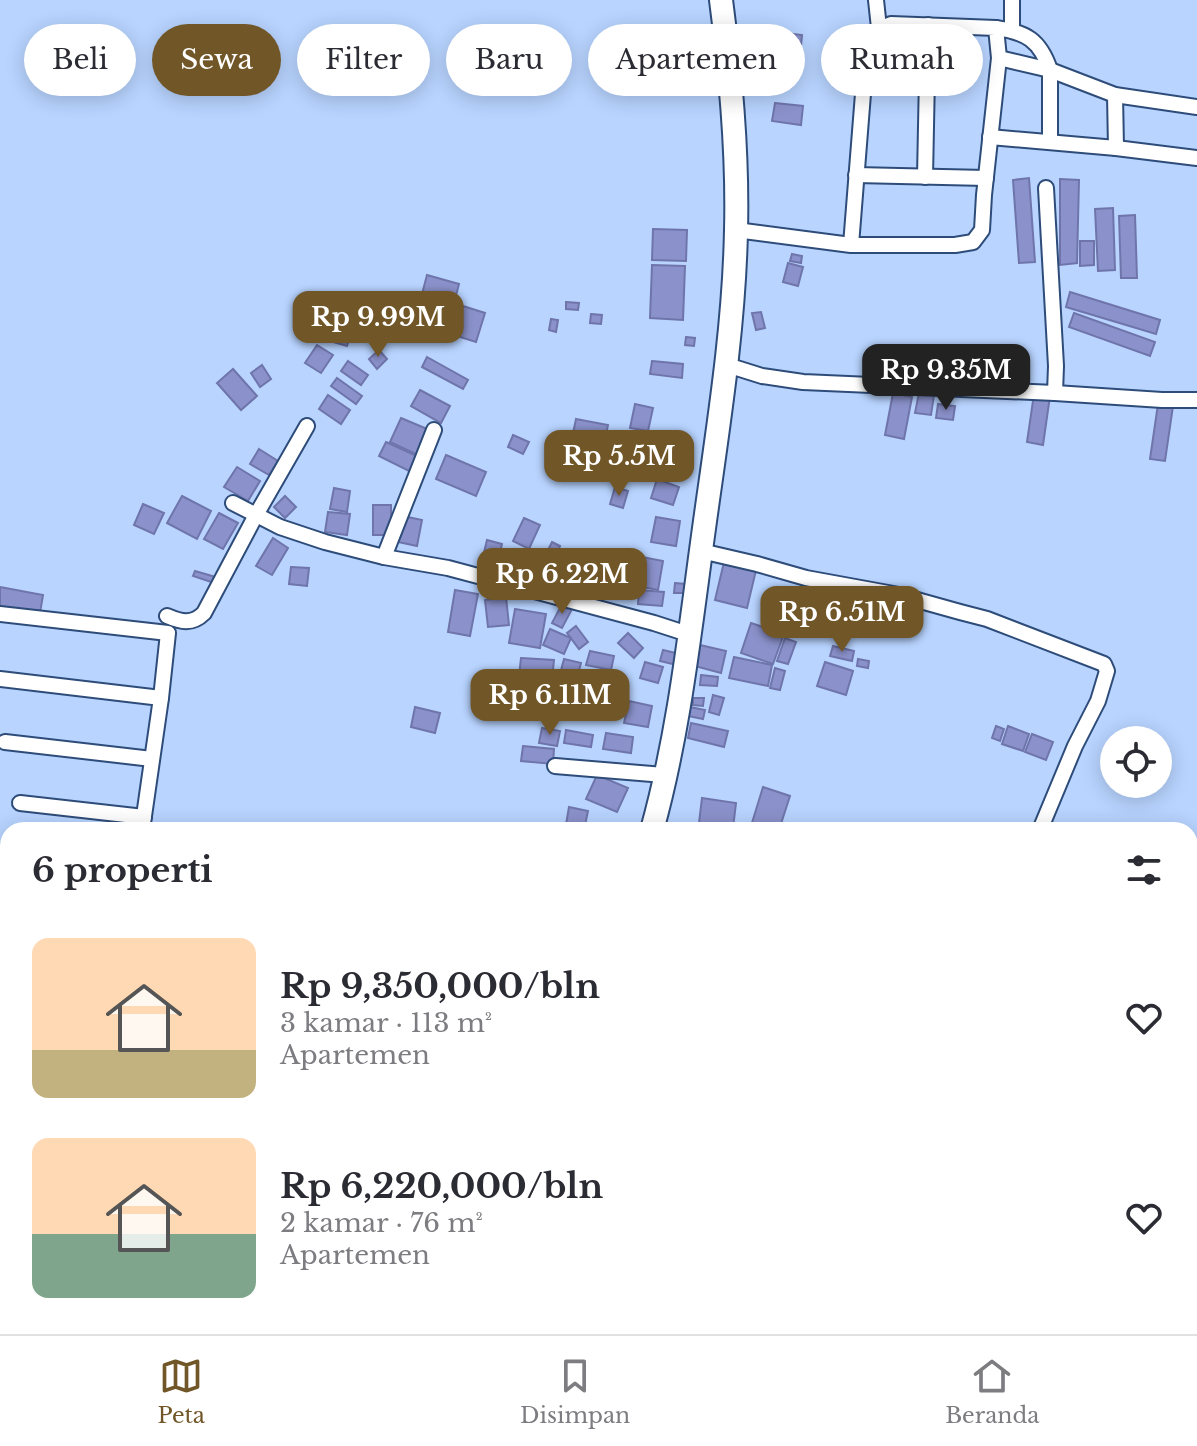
<!DOCTYPE html>
<html lang="id">
<head>
<meta charset="utf-8">
<style>
  :root { --surface:#fff; --page:#f2f2f3; --text:#2b2b33; --muted:#7c7c81; --line:#e1e1e2; --accent:#715628 }
  body { margin:0; font-family:"Libre Baskerville",serif; background:var(--page); color:var(--text); height:100vh; display:flex; flex-direction:column; font-size:30px; white-space:nowrap }
  * { box-sizing:border-box; margin:0 }
  p { font-size:26px; color:var(--muted) }
  .icon { flex:none; width:44px; height:44px; fill:none; stroke:currentColor; stroke-width:2; stroke-linecap:round; stroke-linejoin:round }
  .map { position:relative; flex:1; overflow:hidden }
  .panel { position:absolute; left:0px; top:822px; width:1198px; height:512px; display:flex; flex-direction:column; background:var(--surface); border-radius:24px 24px 0 0; box-shadow:0 4px 20px #0003 }
  .panel>* { flex:none }
  .guide { position:absolute; left:24px; top:24px; width:1150px; height:72px; display:flex; gap:16px }
  .fabs { position:absolute; left:1100px; top:726px; display:grid; gap:16px }
  .fabs a { display:grid; place-items:center; width:72px; height:72px; border-radius:50%; background:var(--surface); box-shadow:0 4px 20px #0003; font-size:40px }
  .price { position:absolute; translate:-50% -68px; padding:0 18px; border-radius:16px; background:var(--accent); color:#fff; font-size:26px; line-height:52px; filter:drop-shadow(0 2px 4px #0008) }
  .price::after { content:''; position:absolute; left:50%; top:48px; width:24px; height:18px; margin-left:-12px; background:inherit; clip-path:polygon(0 0,100% 0,50% 100%) }
  .price.active { background:#222; color:#fff }
  ul { padding:0; list-style:none }
  li { display:flex; align-items:center; gap:24px; height:200px; padding:0 32px }
  li span { display:grid; place-items:center; flex:none; width:224px; height:160px; border-radius:16px; color:#555 }
  li>.icon { margin-inline-start:auto }
  span .icon { width:96px; height:96px; fill:#fffc; stroke-width:1 }
  li b { font-size:34px }
  h2 { display:flex; justify-content:space-between; align-items:center; height:96px; padding:0 32px; font-size:34px }
  .tag { padding:0 28px; border-radius:36px; background:var(--surface); box-shadow:0 4px 20px #0003; font-size:28px; line-height:72px }
  .tag.active { background:var(--accent); color:#fff }
  .menu { display:flex; justify-content:space-around; align-items:center; height:112px; border-top:2px solid var(--line); background:var(--surface); font-size:22px; color:var(--muted) }
  .menu a { display:grid; justify-items:center; gap:4px }
  .menu .active { color:var(--accent) }
  .map>svg:first-child { display:block }
  .building { fill:#8b92cb; stroke:#6f75ab; stroke-width:2 }
  .lines { fill:none; stroke-linecap:round; stroke-linejoin:round }
  .street-casing { stroke:#2e4c79; stroke-width:18 }
  .primary-casing { stroke:#2e4c79; stroke-width:26 }
  .street { stroke:#fff; stroke-width:14 }
  .primary { stroke:#fff; stroke-width:22 }
</style>
</head>
<body>
<div class="map">
<svg width="1197" height="1334" viewBox="0 0 1197 1334">
  <rect width="100%" height="100%" fill="#b8d4ff"/>
  <g class="building">
    <polygon points="770,31 802,35 800,57 767,53"/>
    <polygon points="775,103 803,106 801,125 772,121"/>
    <polygon points="1029,178 1035,262 1019,263 1013,180"/>
    <polygon points="1060,179 1079,180 1077,263 1060,265"/>
    <polygon points="1113,208 1115,270 1098,271 1095,209"/>
    <polygon points="1135,215 1137,278 1121,278 1119,216"/>
    <polygon points="653,229 687,230 686,261 652,260"/>
    <polygon points="1080,241 1094,241 1094,265 1080,266"/>
    <polygon points="792,254 802,256 801,263 790,261"/>
    <polygon points="788,263 803,267 798,286 783,282"/>
    <polygon points="652,265 685,266 683,320 650,318"/>
    <polygon points="427,275 459,284 448,326 416,317"/>
    <polygon points="1070,292 1160,320 1156,334 1066,307"/>
    <polygon points="566,302 579,303 578,310 566,309"/>
    <polygon points="463,306 485,313 476,342 454,335"/>
    <polygon points="761,312 765,328 756,330 752,313"/>
    <polygon points="1074,313 1155,342 1150,356 1069,327"/>
    <polygon points="591,314 602,315 601,324 590,323"/>
    <polygon points="551,319 558,320 556,332 549,330"/>
    <polygon points="335,325 352,330 347,346 330,341"/>
    <polygon points="686,337 695,338 694,346 685,345"/>
    <polygon points="317,345 333,355 321,373 305,363"/>
    <polygon points="379,350 387,359 377,369 369,359"/>
    <polygon points="427,357 468,380 463,389 422,367"/>
    <polygon points="348,361 368,375 361,385 341,371"/>
    <polygon points="652,361 683,364 682,378 650,374"/>
    <polygon points="262,365 271,379 260,387 251,373"/>
    <polygon points="233,369 257,396 241,410 217,383"/>
    <polygon points="337,378 362,396 356,404 331,386"/>
    <polygon points="420,390 450,406 441,423 411,406"/>
    <polygon points="893,393 912,397 904,439 885,435"/>
    <polygon points="919,393 934,395 931,415 915,413"/>
    <polygon points="1034,394 1050,396 1043,445 1027,442"/>
    <polygon points="328,395 350,410 341,424 319,409"/>
    <polygon points="635,404 653,408 648,431 630,428"/>
    <polygon points="938,404 955,406 953,420 936,418"/>
    <polygon points="1158,404 1173,406 1165,461 1150,459"/>
    <polygon points="401,418 432,431 420,456 390,442"/>
    <polygon points="576,419 608,425 604,444 572,438"/>
    <polygon points="513,435 529,442 523,454 508,447"/>
    <polygon points="386,442 419,457 411,472 379,456"/>
    <polygon points="656,448 684,455 680,473 652,467"/>
    <polygon points="259,449 278,461 269,475 250,464"/>
    <polygon points="446,455 486,472 476,496 436,479"/>
    <polygon points="237,467 260,481 248,501 224,487"/>
    <polygon points="657,479 679,487 673,505 651,498"/>
    <polygon points="615,487 628,491 623,508 610,504"/>
    <polygon points="334,488 350,491 347,512 330,509"/>
    <polygon points="182,496 211,511 197,539 167,523"/>
    <polygon points="285,496 296,507 285,518 274,507"/>
    <polygon points="143,504 164,513 154,534 134,525"/>
    <rect x="373" y="505" width="18" height="30"/>
    <polygon points="328,512 350,514 347,535 325,532"/>
    <polygon points="219,513 238,523 223,549 204,539"/>
    <polygon points="403,516 422,520 417,546 398,542"/>
    <polygon points="656,517 680,521 676,546 651,542"/>
    <polygon points="524,518 540,525 529,549 513,541"/>
    <polygon points="273,538 288,548 272,575 256,566"/>
    <polygon points="487,540 502,544 497,565 482,561"/>
    <polygon points="552,542 560,546 557,553 548,550"/>
    <polygon points="546,550 557,555 552,566 541,561"/>
    <polygon points="622,553 632,556 628,572 617,569"/>
    <polygon points="581,555 590,559 577,584 568,579"/>
    <polygon points="637,556 663,561 658,590 632,585"/>
    <polygon points="725,558 757,566 747,608 715,600"/>
    <polygon points="291,567 309,568 307,586 289,584"/>
    <polygon points="195,571 219,578 217,584 193,576"/>
    <polygon points="675,583 686,584 686,593 674,593"/>
    <polygon points="0,587 43,595 40,613 0,616"/>
    <polygon points="455,590 478,594 470,636 448,632"/>
    <polygon points="639,590 664,592 662,606 638,604"/>
    <polygon points="506,597 509,625 488,627 485,600"/>
    <polygon points="562,604 572,609 562,628 552,623"/>
    <polygon points="515,609 546,614 540,648 509,643"/>
    <polygon points="751,623 784,634 773,664 741,653"/>
    <polygon points="576,626 588,642 579,649 567,633"/>
    <polygon points="550,629 571,638 564,654 543,645"/>
    <polygon points="628,633 643,648 634,658 618,643"/>
    <polygon points="785,638 796,642 788,664 777,661"/>
    <polygon points="700,645 726,651 721,673 695,666"/>
    <polygon points="833,646 854,651 852,661 830,656"/>
    <polygon points="663,650 684,655 681,666 660,661"/>
    <polygon points="590,651 614,656 611,670 586,665"/>
    <polygon points="734,657 772,665 768,686 729,678"/>
    <polygon points="521,658 554,660 552,679 519,676"/>
    <polygon points="564,659 581,663 577,678 560,674"/>
    <polygon points="858,659 869,661 868,668 857,666"/>
    <polygon points="645,662 663,667 658,683 640,678"/>
    <polygon points="825,662 853,671 846,695 817,686"/>
    <polygon points="775,668 785,671 780,690 770,688"/>
    <polygon points="701,675 718,677 717,686 700,685"/>
    <polygon points="524,678 553,679 552,696 523,695"/>
    <rect x="573" y="681" width="26" height="19"/>
    <polygon points="713,695 724,698 719,715 709,712"/>
    <polygon points="526,696 552,697 551,718 525,717"/>
    <polygon points="693,698 704,698 703,706 693,705"/>
    <polygon points="629,701 652,706 648,727 624,723"/>
    <polygon points="415,707 440,713 435,733 411,727"/>
    <polygon points="690,707 705,710 703,719 688,716"/>
    <polygon points="691,723 728,731 724,747 688,738"/>
    <polygon points="996,726 1004,729 1000,741 992,738"/>
    <polygon points="1008,726 1029,734 1023,751 1002,744"/>
    <polygon points="542,728 560,731 557,746 539,743"/>
    <polygon points="566,730 593,735 591,747 564,743"/>
    <polygon points="606,733 633,737 631,753 603,749"/>
    <polygon points="1032,734 1053,742 1046,760 1025,752"/>
    <polygon points="523,746 554,749 553,764 521,761"/>
    <polygon points="597,775 628,788 617,812 586,799"/>
    <polygon points="763,787 790,796 779,830 763,830 751,826"/>
    <polygon points="702,798 736,803 733,828 699,823"/>
    <polygon points="569,807 588,811 584,830 565,830"/>
    <polygon points="0,1304 8,1307 8,1326 27,1326 25,1332 0,1324"/>
    <polygon points="36,1326 62,1326 59,1334 34,1334"/>
    <polygon points="492,1326 522,1326 521,1334 492,1334"/>
    <polygon points="567,1326 601,1326 600,1333 567,1332"/>
    <polygon points="610,1326 635,1326 634,1334 610,1334"/>
    <polygon points="645,1326 663,1326 661,1334 643,1334"/>
  </g>
  <g class="lines">
    <defs>
      <g id="street">
        <polyline points="876,0 879,28"/>
        <path d="M996 28C1026 32 1040 40 1050 70V141"/>
        <polyline points="1012,30 1012,0"/>
        <polyline points="999,58 1050,70 1115,95 1197,107"/>
        <polyline points="1115,95 1116,148"/>
        <polyline points="990,137 1116,148 1197,158"/>
        <polyline points="856,175 986,178"/>
        <polyline points="925,177 928,25"/>
        <path d="M736 230 851 245H955L973 242 982 230 984 195 999 58 996 28 891 24C872 31 870 38 866 56L851 245"/>
        <polyline points="727,365 762,376 803,382 1055,393 1056,366 1046,188"/>
        <polyline points="1055,393 1162,400 1197,400"/>
        <polyline points="233,503 280,527 325,542 384,557 448,568 654,623 688,634"/>
        <polyline points="701,551 757,564 806,578 899,595 960,612 987,619 1104,664 1107,671 1098,701 1075,746 1040,830"/>
        <polyline points="384,557 434,430"/>
        <polyline points="0,614 168,633 161,698"/>
        <path d="M167 616C181 622 192 625 204 613L256 515 307 426"/>
        <polyline points="0,679 161,698 142,830"/>
        <polyline points="5,742 152,759"/>
        <polyline points="555,766 664,775"/>
        <polyline points="20,803 144,817"/>
        <polyline points="0,1049 8,1050"/>
        <polyline points="0,1110 8,1111"/>
        <polyline points="0,1169 8,1170"/>
        <polyline points="0,1229 8,1230"/>
        <polyline points="0,1285 8,1286"/>
        <polyline points="96,1326 96,1328 149,1334"/>
        <polyline points="481,1334 482,1326"/>
        <polyline points="727,1334 730,1326"/>
      </g>
      <g id="primary">
        <path d="M652 830C678 737 689 639 702 543 716 439 734 335 736 230 738 153 731 76 721 0"/>
        <polyline points="542,1334 543,1326"/>
      </g>
    </defs>
    <use href="#street" class="street-casing"/>
    <use href="#primary" class="primary-casing"/>
    <use href="#street" class="street"/>
    <use href="#primary" class="primary"/>
  </g>
</svg>
<div class="fabs">
<a><svg class="icon" aria-label="locate" viewBox="0 0 24 24"><circle cx="12" cy="12" r="6"/><path d="M12 2v4M12 18v4M2 12h4M18 12h4"/></svg></a>
</div>
<b class="price" style="left:378px;top:359px">Rp 9.99M</b>
<b class="price active" style="left:946px;top:412px">Rp 9.35M</b>
<b class="price" style="left:619px;top:498px">Rp 5.5M</b>
<b class="price" style="left:562px;top:616px">Rp 6.22M</b>
<b class="price" style="left:842px;top:654px">Rp 6.51M</b>
<b class="price" style="left:550px;top:737px">Rp 6.11M</b>
<div class="guide">
<a class="tag">Beli</a>
<a class="tag active">Sewa</a>
<a class="tag">Filter</a>
<a class="tag">Baru</a>
<a class="tag">Apartemen</a>
<a class="tag">Rumah</a>
</div>
<section class="panel">
<h2>6 properti<svg class="icon" aria-label="filters" viewBox="0 0 24 24"><path d="M4 7h16M4 17h16"/><circle cx="9" cy="7" r="2"/><circle cx="15" cy="17" r="2"/></svg></h2>
<ul>
<li><span style="background:linear-gradient(#ffd9b3 70%,#c2b280 0)"><svg class="icon" aria-label="home" viewBox="0 0 24 24"><path d="M3 11l9-7 9 7M6 9v11h12V9"/></svg></span><div><b>Rp 9,350,000/bln</b><p>3 kamar · 113 m²</p><p>Apartemen</p></div><svg class="icon" aria-label="heart" viewBox="0 0 24 24"><path d="M12 20l-8-8c-3-5 5-10 8-4 3-6 11-1 8 4z"/></svg></li>
<li><span style="background:linear-gradient(#ffd9b3 60%,#7fa58c 0)"><svg class="icon" aria-label="home" viewBox="0 0 24 24"><path d="M3 11l9-7 9 7M6 9v11h12V9"/></svg></span><div><b>Rp 6,220,000/bln</b><p>2 kamar · 76 m²</p><p>Apartemen</p></div><svg class="icon" aria-label="heart" viewBox="0 0 24 24"><path d="M12 20l-8-8c-3-5 5-10 8-4 3-6 11-1 8 4z"/></svg></li>
</ul>
</section>
</div>
<nav class="menu">
<a class="active"><svg class="icon" aria-label="map" viewBox="0 0 24 24"><path d="M3 6l6-2 6 2 6-2v14l-6 2-6-2-6 2zM9 4v14M15 6v14"/></svg>Peta</a>
<a><svg class="icon" aria-label="saved" viewBox="0 0 24 24"><path d="M7 4h10v16l-5-4-5 4z"/></svg>Disimpan</a>
<a><svg class="icon" aria-label="home" viewBox="0 0 24 24"><path d="M3 11l9-7 9 7M6 9v11h12V9"/></svg>Beranda</a>
</nav>
</body>
</html>
